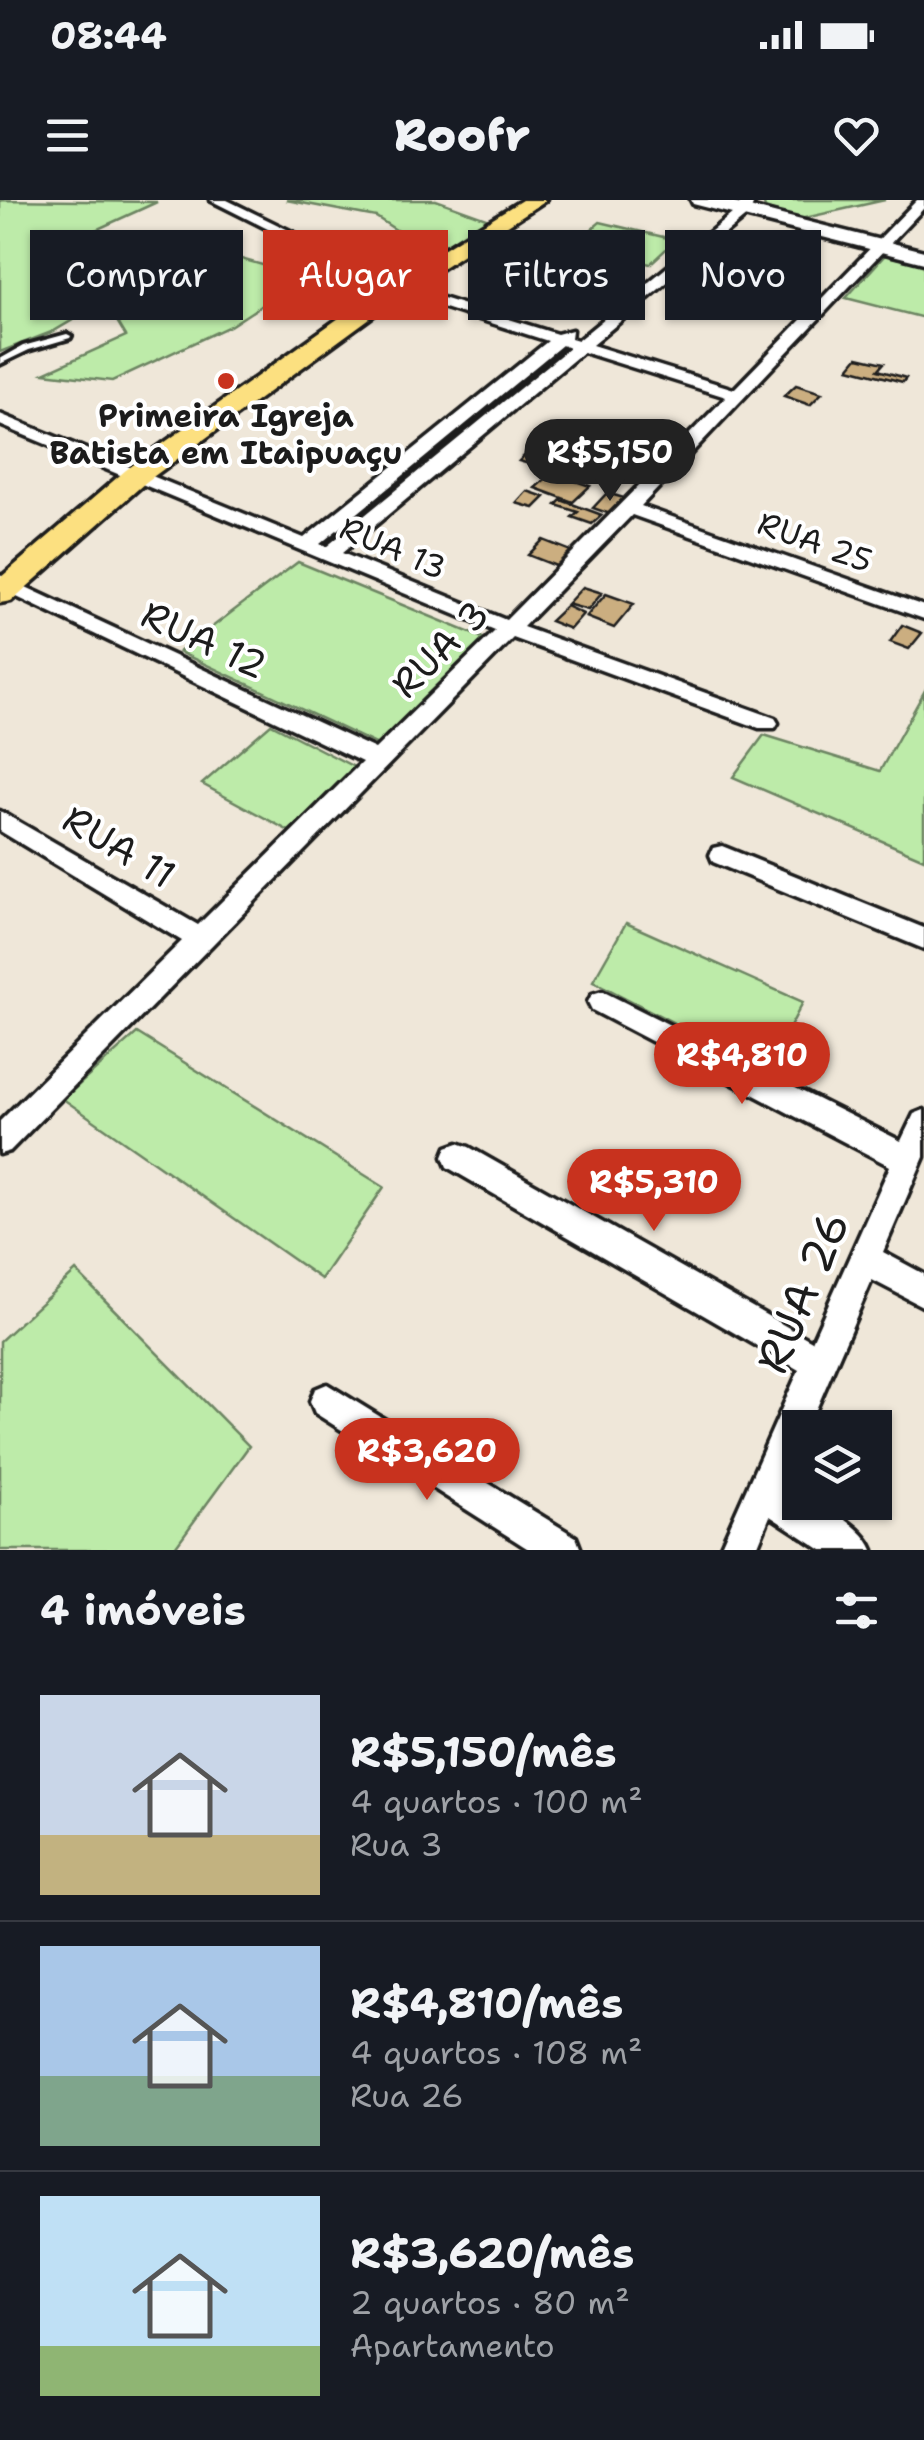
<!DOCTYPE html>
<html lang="pt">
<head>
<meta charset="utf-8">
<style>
  :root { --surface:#171b24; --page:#20242c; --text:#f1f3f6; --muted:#9ea1a6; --line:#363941; --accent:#c8321e }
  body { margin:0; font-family:"Shantell Sans",sans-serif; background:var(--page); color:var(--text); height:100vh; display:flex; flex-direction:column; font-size:38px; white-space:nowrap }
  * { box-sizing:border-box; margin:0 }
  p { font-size:32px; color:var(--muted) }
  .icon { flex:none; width:55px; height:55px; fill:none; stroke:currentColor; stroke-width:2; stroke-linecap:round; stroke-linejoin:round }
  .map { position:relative; height:1350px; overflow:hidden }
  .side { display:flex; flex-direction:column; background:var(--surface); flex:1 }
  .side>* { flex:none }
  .top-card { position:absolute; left:30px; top:30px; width:865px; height:90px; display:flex; gap:20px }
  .tools { position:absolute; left:782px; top:1210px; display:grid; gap:20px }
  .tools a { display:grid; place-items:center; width:110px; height:110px; border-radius:0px; background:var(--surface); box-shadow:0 2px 8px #0004; font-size:50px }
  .price { position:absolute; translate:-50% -85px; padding:0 22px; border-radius:35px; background:var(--accent); color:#fff; font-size:32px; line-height:65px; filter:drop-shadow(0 2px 5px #0008) }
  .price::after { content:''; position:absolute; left:50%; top:60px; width:30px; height:22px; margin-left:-15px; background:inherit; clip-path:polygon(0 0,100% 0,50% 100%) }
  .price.current { background:#222; color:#fff }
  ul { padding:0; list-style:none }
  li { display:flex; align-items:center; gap:30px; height:250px; padding:0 40px }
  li+li { border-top:2px solid var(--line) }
  li span { display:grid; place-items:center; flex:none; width:280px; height:200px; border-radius:0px; color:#555 }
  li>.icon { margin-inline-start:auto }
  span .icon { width:120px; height:120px; fill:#fffc; stroke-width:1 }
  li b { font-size:42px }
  h2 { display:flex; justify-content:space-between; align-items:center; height:120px; padding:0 40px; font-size:42px }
  .pill { padding:0 35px; border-radius:0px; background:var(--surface); box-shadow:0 2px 8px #0004; font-size:35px; line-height:90px }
  .pill.current { background:var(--accent); color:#fff }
  .status { display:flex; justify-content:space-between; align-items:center; height:70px; padding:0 50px; background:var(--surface); direction:ltr }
  .status svg { height:28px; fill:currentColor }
  header { display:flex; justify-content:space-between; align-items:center; height:130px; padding:0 40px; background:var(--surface); font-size:45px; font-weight:800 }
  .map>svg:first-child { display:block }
  .green { fill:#bdeba9; stroke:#6c8462; stroke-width:2.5 }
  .building { fill:#cbae80; stroke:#1c1c1c; stroke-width:2.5 }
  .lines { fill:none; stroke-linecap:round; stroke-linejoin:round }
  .service-casing { stroke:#1c1c1c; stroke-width:8 }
  .minor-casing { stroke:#1c1c1c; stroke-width:7 }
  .secondary-casing { stroke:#1c1c1c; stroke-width:7 }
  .primary-casing { stroke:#1c1c1c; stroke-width:7 }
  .service { fill:#fff; fill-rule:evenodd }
  .minor { fill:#fff; fill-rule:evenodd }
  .secondary { fill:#fff; fill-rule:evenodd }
  .primary { fill:#fce080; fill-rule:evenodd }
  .poi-dot { fill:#c8321e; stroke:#fff; stroke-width:4 }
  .labels { text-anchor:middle; stroke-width:8; stroke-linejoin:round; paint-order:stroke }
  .far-poi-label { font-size:32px; font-weight:bold; fill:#1c1c1c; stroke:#fff }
  .far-street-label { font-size:32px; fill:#1c1c1c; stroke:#fff }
  .street-label { font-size:38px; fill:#1c1c1c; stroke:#fff }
  .near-street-label { font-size:45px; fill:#1c1c1c; stroke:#fff }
</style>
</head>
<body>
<div class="status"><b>08:44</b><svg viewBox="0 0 49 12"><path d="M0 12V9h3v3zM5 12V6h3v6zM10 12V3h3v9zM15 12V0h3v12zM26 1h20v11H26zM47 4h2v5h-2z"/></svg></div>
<header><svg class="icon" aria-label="menu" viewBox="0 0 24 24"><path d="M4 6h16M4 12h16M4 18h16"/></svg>Roofr<svg class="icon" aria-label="heart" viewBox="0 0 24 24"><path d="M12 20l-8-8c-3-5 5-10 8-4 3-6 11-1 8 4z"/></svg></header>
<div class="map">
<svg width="924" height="1350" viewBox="0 0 924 1350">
  <rect width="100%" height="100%" fill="#efe7d9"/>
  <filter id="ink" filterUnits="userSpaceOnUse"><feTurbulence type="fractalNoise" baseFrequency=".01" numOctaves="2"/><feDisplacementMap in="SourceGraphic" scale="20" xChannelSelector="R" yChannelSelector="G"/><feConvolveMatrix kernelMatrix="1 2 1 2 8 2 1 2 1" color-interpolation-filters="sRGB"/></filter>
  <g filter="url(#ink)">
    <g class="green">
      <polygon points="0,0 157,2 43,54 73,63 113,48 177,41 305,77 230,126 112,181 44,173 126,136 105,101 54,131 0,152"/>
      <path d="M286 0H436L489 19C459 38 436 62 402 43L399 32 376 17Z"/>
      <polygon points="763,0 885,0 796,20 765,8"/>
      <polygon points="600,22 676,40 650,64 572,46"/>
      <polygon points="885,55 924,65 924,118 846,98"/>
      <polygon points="298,362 490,441 384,548 179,452"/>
      <polygon points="924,492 924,659 733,577 764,535 880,571"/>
      <polygon points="271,524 356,568 289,631 202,584"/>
      <polygon points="626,723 803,802 767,871 593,781"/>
      <polygon points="137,833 384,987 321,1079 63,899"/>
      <polygon points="76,1071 249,1246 173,1350 0,1350 0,1141"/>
    </g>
    <g class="building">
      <polygon points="858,157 884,163 878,170 906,178 903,182 849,168"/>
      <polygon points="796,185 822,193 810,205 784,196"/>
      <polygon points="601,231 634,242 620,255 587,243"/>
      <polygon points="532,248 556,255 544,268 519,261"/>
      <polygon points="605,252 627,260 615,271 592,263"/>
      <polygon points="552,273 590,286 573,302 535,288"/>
      <polygon points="527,291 545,297 534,308 516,303"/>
      <polygon points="607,293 627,299 613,315 593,308"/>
      <polygon points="561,300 602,315 592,324 572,317 578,312 556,305"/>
      <polygon points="543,340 571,351 556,366 528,355"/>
      <polygon points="583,387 602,393 588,410 567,404"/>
      <polygon points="606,394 634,404 614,428 586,417"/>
      <polygon points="566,406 583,414 570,429 550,421"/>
      <polygon points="902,425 922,433 909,449 890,442"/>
    </g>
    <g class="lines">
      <defs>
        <polygon id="service" points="67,134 71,136 70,138 29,150 0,164 0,159 23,146"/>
        <g id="minor">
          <path d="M210 0H227L401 85 557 134 572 130 571 138 578 140 738 9 741 0H755L749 14 592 145 734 189 917 0H924V8L641 306 924 406V419L632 315 523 427 775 518 778 523 775 528H759L513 438 10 951 0 954V921L182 741 0 631V611L198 725 362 562 0 389V375L375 549 495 431 0 225V214L304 338 548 141 391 91ZM562 145 569 148 326 347 320 344ZM583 152 726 197 506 420 342 353Z"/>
          <polygon points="722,646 924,728 924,749 713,662 710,655 713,648"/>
          <path d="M602 791 901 941 914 914 924 910V957L883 1052 924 1074V1107L872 1080 808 1228H800V1246L784 1283 800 1293V1302C824 1302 864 1327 873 1350H822L770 1316 756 1350H719L799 1170 447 967 443 957 447 947 458 943 469 947 812 1141 890 966 592 810 588 802 592 794Z"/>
          <polygon points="327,1184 576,1337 581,1350 530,1350 315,1213 310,1201 315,1189"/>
        </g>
        <polygon id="secondary" points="691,0 722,0 924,51 924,63 693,4"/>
        <polygon id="primary" points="522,0 546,0 404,93 146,282 11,401 0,403 0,378 126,270 388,83"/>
      </defs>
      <use href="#service" class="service-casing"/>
      <use href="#minor" class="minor-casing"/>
      <use href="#secondary" class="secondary-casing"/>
      <use href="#primary" class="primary-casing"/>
      <use href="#service" class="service"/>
      <use href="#minor" class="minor"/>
      <use href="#secondary" class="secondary"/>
      <use href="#primary" class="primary"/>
    </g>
  </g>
  <circle class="poi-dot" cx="226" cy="181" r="10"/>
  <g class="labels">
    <g class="far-poi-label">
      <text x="226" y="227">Primeira Igreja<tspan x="226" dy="37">Batista em Itaipuaçu</tspan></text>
    </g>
    <g class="far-street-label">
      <text transform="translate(815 342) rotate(20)" y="11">RUA 25</text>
      <text transform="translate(393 348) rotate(23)" y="11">RUA 13</text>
    </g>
    <g class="street-label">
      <text transform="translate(204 440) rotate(25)" y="13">RUA 12</text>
      <text transform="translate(440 449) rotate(-45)" y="13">RUA 3</text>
      <text transform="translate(119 647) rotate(31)" y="13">RUA 11</text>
    </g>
    <g class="near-street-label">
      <text transform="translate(802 1092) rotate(-67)" y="16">RUA 26</text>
    </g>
  </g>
</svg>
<div class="tools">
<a><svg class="icon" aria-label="layers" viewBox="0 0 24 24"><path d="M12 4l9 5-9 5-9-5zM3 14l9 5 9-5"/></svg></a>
</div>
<b class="price current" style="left:610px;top:304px">R$5,150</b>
<b class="price" style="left:742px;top:907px">R$4,810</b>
<b class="price" style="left:654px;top:1034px">R$5,310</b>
<b class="price" style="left:427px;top:1303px">R$3,620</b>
<div class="top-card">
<a class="pill">Comprar</a>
<a class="pill current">Alugar</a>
<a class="pill">Filtros</a>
<a class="pill">Novo</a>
</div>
</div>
<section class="side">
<h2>4 imóveis<svg class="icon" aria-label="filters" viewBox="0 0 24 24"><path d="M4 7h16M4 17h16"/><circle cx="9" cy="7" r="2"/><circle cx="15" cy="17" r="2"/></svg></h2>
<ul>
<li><span style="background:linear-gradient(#c9d6e8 70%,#c2b280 0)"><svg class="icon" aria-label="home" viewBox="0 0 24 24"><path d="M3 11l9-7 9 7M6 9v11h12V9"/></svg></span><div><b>R$5,150/mês</b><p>4 quartos · 100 m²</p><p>Rua 3</p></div></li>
<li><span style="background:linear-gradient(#a9c7e8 65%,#7fa58c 0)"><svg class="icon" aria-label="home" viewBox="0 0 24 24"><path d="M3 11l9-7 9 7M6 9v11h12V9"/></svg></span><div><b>R$4,810/mês</b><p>4 quartos · 108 m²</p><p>Rua 26</p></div></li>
<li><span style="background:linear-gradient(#bfe0f5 75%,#8fb573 0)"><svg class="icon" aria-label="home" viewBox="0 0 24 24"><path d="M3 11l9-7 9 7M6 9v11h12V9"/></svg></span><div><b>R$3,620/mês</b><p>2 quartos · 80 m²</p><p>Apartamento</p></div></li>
</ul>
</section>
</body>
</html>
